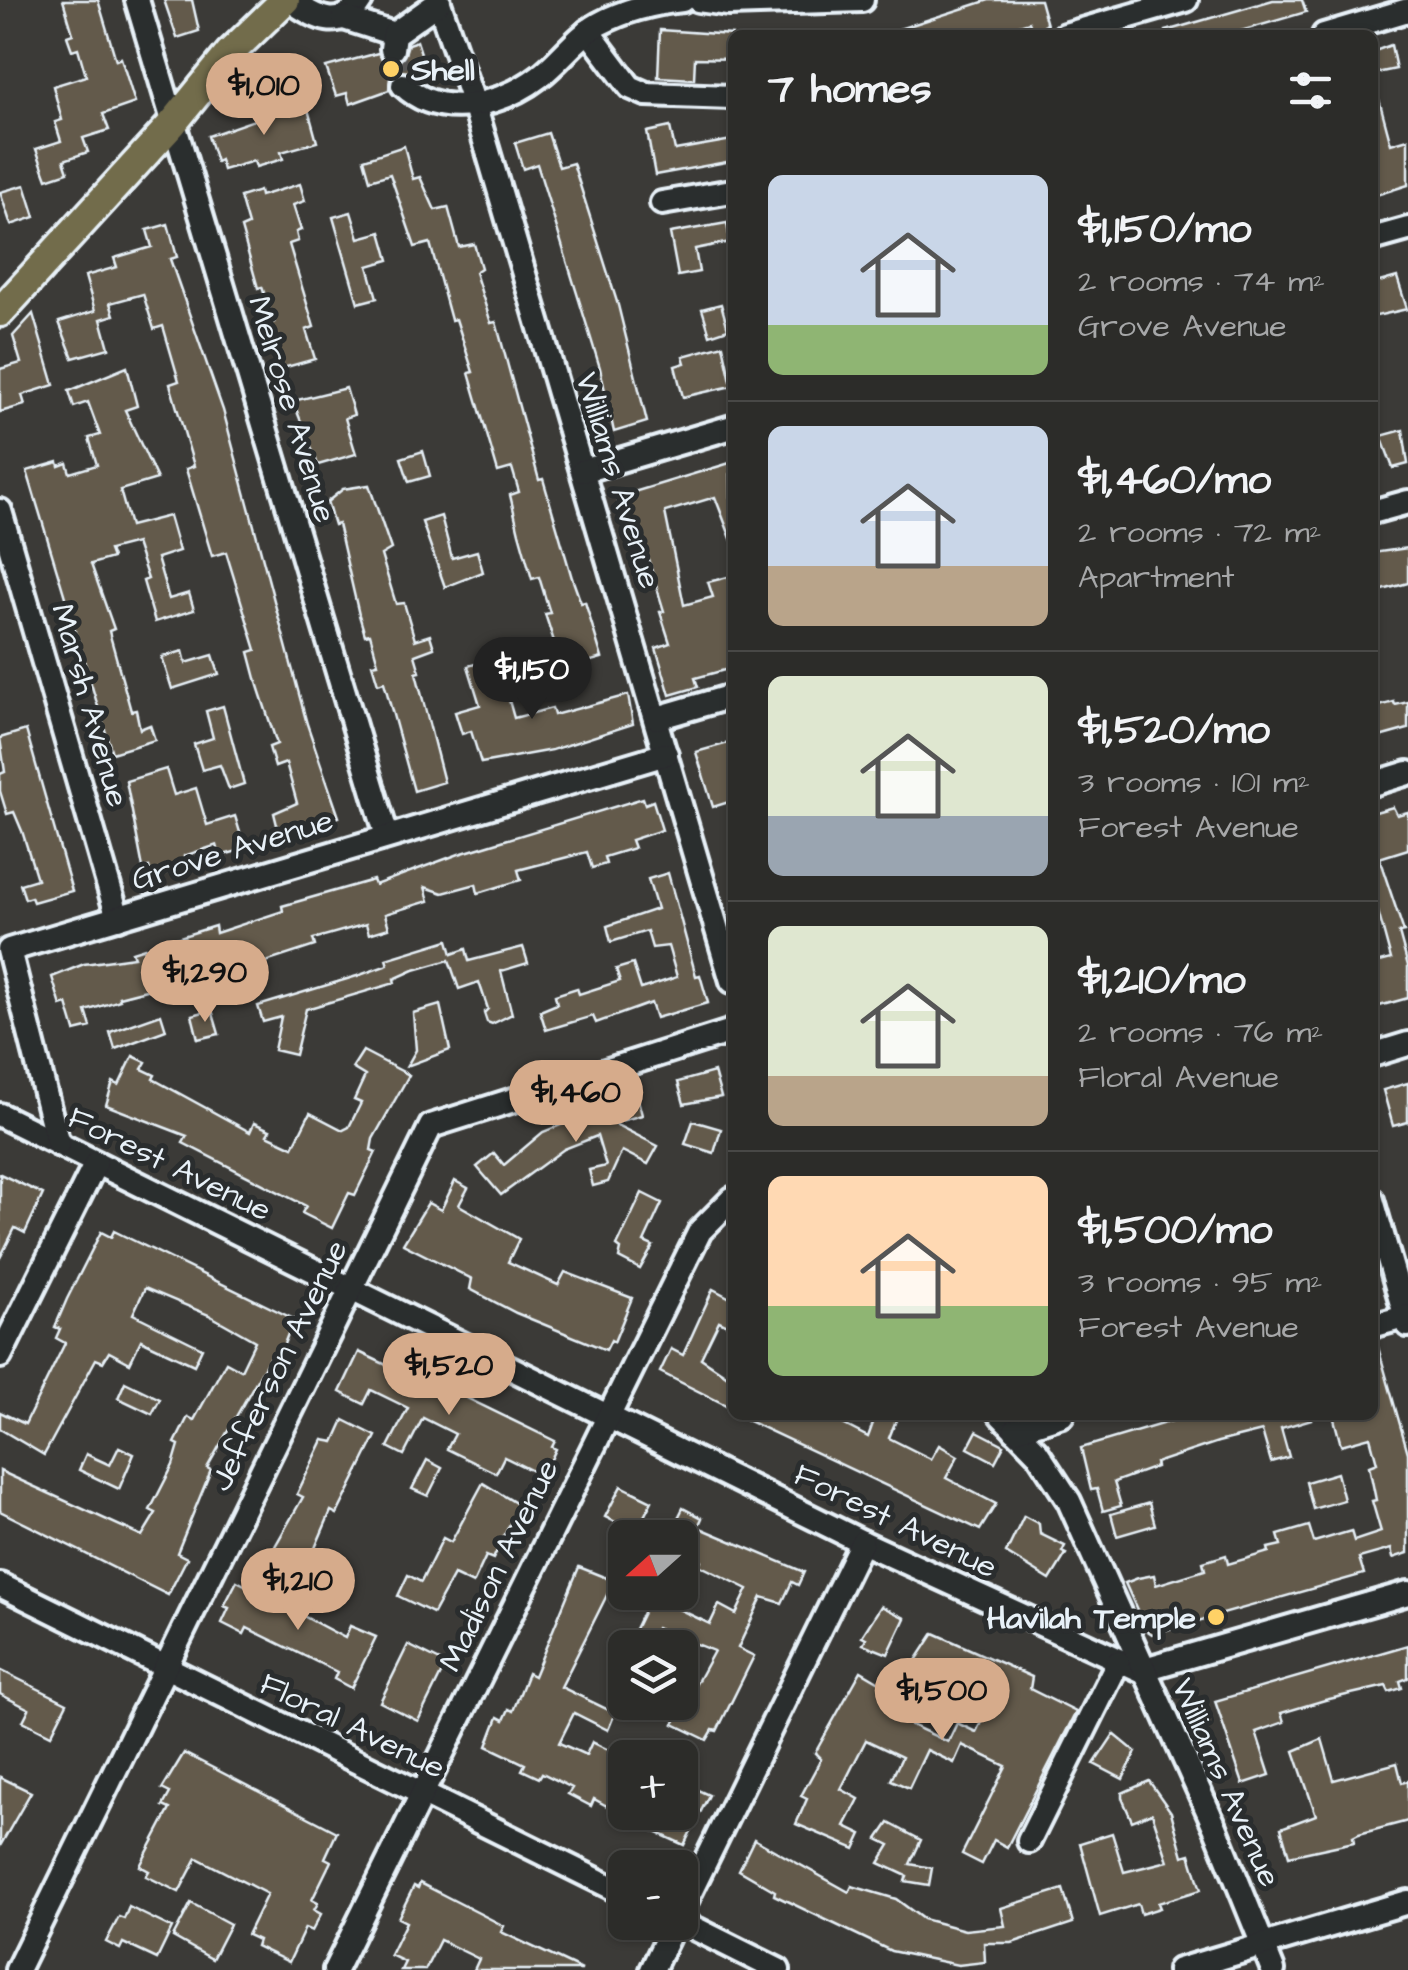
<!DOCTYPE html>
<html lang="en">
<head>
<meta charset="utf-8">
<style>
  :root { --surface:#2c2c29; --page:#343431; --text:#f1f3f6; --muted:#a6a7a8; --line:#484846; --accent:#d6ab8b }
  body { margin:0; font-family:"Architects Daughter",sans-serif; background:var(--page); color:var(--text); height:100vh; display:flex; flex-direction:column; font-size:38px; white-space:nowrap }
  * { box-sizing:border-box; margin:0 }
  p { font-size:32px; color:var(--muted) }
  .icon { flex:none; width:55px; height:55px; fill:none; stroke:currentColor; stroke-width:2; stroke-linecap:round; stroke-linejoin:round }
  .map { position:relative; flex:1; overflow:hidden }
  .details { position:absolute; left:728px; top:30px; width:650px; height:1390px; display:flex; flex-direction:column; background:var(--surface); border-radius:15px; box-shadow:0 2px 8px #0004,0 0 0 2px var(--line) }
  .details>* { flex:none }
  .needle { width:65px; rotate:249deg }
  .tools { position:absolute; left:608px; top:1520px; display:grid; gap:20px }
  .tools a { display:grid; place-items:center; width:90px; height:90px; border-radius:15px; background:var(--surface); box-shadow:0 2px 8px #0004,0 0 0 2px var(--line); font-size:50px }
  .price { position:absolute; translate:-50% -85px; padding:0 22px; border-radius:35px; background:var(--accent); color:#111; font-size:32px; line-height:65px; filter:drop-shadow(0 2px 5px #0008) }
  .price::after { content:''; position:absolute; left:50%; top:60px; width:30px; height:22px; margin-left:-15px; background:inherit; clip-path:polygon(0 0,100% 0,50% 100%) }
  .price.selected { background:#222; color:#fff }
  ul { padding:0; list-style:none }
  li { display:flex; align-items:center; gap:30px; height:250px; padding:0 40px }
  li+li { border-top:2px solid var(--line) }
  li span { display:grid; place-items:center; flex:none; width:280px; height:200px; border-radius:15px; color:#555 }
  li>.icon { margin-inline-start:auto }
  span .icon { width:120px; height:120px; fill:#fffc; stroke-width:1 }
  li b { font-size:42px }
  h2 { display:flex; justify-content:space-between; align-items:center; height:120px; padding:0 40px; font-size:42px }
  .map>svg:first-child { display:block }
  .building { fill:#635a4b; stroke:#e8f1f8; stroke-width:2.5 }
  .lines { fill:none; stroke-linecap:round; stroke-linejoin:round }
  .minor-tunnel { stroke:#555554; stroke-width:22; stroke-dasharray:22 11; stroke-linecap:butt }
  .minor-casing { stroke:#e8f1f8; stroke-width:30 }
  .major-casing { stroke:#e8f1f8; stroke-width:35 }
  .minor { stroke:#2a2d2e; stroke-width:22 }
  .major { stroke:#726c4b; stroke-width:28 }
  .poi-dot { fill:#ffd166; stroke:#2a2d2e; stroke-width:4 }
  .labels { text-anchor:middle; stroke-width:10; stroke-linejoin:round; paint-order:stroke }
  .poi-label { font-size:32px; font-weight:bold; fill:#e8f1f8; stroke:#2a2d2e; text-anchor:start }
  .street-label { font-size:32px; fill:#e8f1f8; stroke:#2a2d2e }
</style>
</head>
<body>
<div class="map">
<svg width="1408" height="1970" viewBox="0 0 1408 1970">
  <rect width="100%" height="100%" fill="#3b3a37"/>
  <filter id="ink" filterUnits="userSpaceOnUse"><feTurbulence type="fractalNoise" baseFrequency=".01" numOctaves="2"/><feDisplacementMap in="SourceGraphic" scale="20" xChannelSelector="R" yChannelSelector="G"/><feConvolveMatrix kernelMatrix="1 2 1 2 8 2 1 2 1" color-interpolation-filters="sRGB"/></filter>
  <g filter="url(#ink)">
    <g class="building">
      <polygon points="63,0 98,0 116,60 121,58 135,103 103,114 109,130 83,138 88,152 64,160 68,172 47,179 36,149 61,141 55,122 62,120 53,86 86,76 78,48 72,50 67,36 73,34"/>
      <polygon points="164,0 192,0 199,31 177,38"/>
      <polygon points="989,0 1040,0 1047,25 1032,30 1029,22 986,35 893,35 893,31"/>
      <polygon points="1273,0 1302,0 1306,12 1227,35 1166,35 1166,31"/>
      <polygon points="660,30 732,35 732,59 695,58 694,79 658,77"/>
      <polygon points="417,41 429,78 422,80 398,71 390,77 389,90 350,104 347,93 336,96 326,67 378,53 384,61 397,63 404,57 408,44"/>
      <polygon points="1391,45 1396,69 1372,74 1372,52"/>
      <polygon points="1372,92 1377,92 1391,144 1408,139 1408,185 1376,195"/>
      <polygon points="306,102 317,142 281,152 283,159 256,167 254,161 223,170 220,160 216,162 208,136"/>
      <polygon points="670,127 675,150 732,140 732,161 655,175 647,132"/>
      <polygon points="548,133 559,167 573,163 618,305 647,422 614,432 600,368 537,164 523,169 515,143"/>
      <polygon points="404,146 413,179 420,177 435,210 448,207 459,247 474,244 481,268 475,272 491,323 496,322 539,480 543,479 572,578 581,603 585,602 602,658 563,669 545,614 550,613 539,577 532,579 519,533 510,495 519,492 512,468 498,472 469,373 473,372 456,319 451,320 430,243 415,247 390,174 370,180 364,159"/>
      <polygon points="300,184 305,201 293,205 301,230 296,232 298,241 289,244 314,327 306,330 315,359 283,368 269,323 274,322 262,287 258,288 241,228 248,225 240,197 259,191 260,196"/>
      <polygon points="25,185 35,217 11,225 0,192"/>
      <polygon points="351,212 359,238 381,232 389,260 368,266 377,298 358,303 333,217"/>
      <polygon points="727,223 730,242 695,249 699,272 678,276 670,233"/>
      <polygon points="168,224 177,257 170,259 223,410 307,724 339,817 294,830 292,825 278,829 274,813 297,803 286,763 275,767 269,747 277,744 258,686 249,652 256,650 226,552 212,556 186,469 194,466 170,384 179,381 163,326 154,329 143,294 110,303 114,315 101,319 109,348 73,358 59,322 95,311 85,276 117,267 114,258 152,247 147,230"/>
      <polygon points="1397,277 1407,309 1372,317 1372,284"/>
      <polygon points="721,304 728,329 710,335 702,309"/>
      <polygon points="33,314 54,385 22,395 25,405 0,412 0,369 21,363 13,336"/>
      <polygon points="723,345 732,386 683,397 675,366 685,363 683,356"/>
      <polygon points="127,367 137,406 125,410 157,479 120,490 130,526 169,516 179,551 157,558 169,599 189,593 194,610 155,622 143,581 148,579 136,543 109,550 112,558 91,564 114,629 109,631 111,639 131,711 136,710 140,729 150,725 155,740 112,753 27,471 58,462 59,466 67,463 70,473 97,465 89,438 100,435 88,402 74,407 69,391"/>
      <polygon points="346,388 354,415 345,418 356,454 318,465 293,401"/>
      <polygon points="1403,430 1408,464 1393,468 1381,436"/>
      <polygon points="423,451 430,476 409,482 401,458"/>
      <polygon points="730,463 732,541 715,497 665,512 684,605 713,597 708,582 732,576 732,668 695,678 698,687 670,695 656,648 670,643 660,612 664,611 637,523 625,527 617,497"/>
      <polygon points="369,485 391,549 381,555 396,604 404,603 415,640 430,635 434,648 415,655 420,672 416,673 444,782 414,791 384,682 378,684 372,664 378,663 370,634 365,635 359,615 338,524 334,525 327,502 343,489"/>
      <polygon points="441,516 452,558 477,551 483,572 445,587 422,522"/>
      <polygon points="1408,548 1408,583 1372,593 1372,553"/>
      <polygon points="183,651 186,663 213,655 219,674 172,689 162,657"/>
      <polygon points="485,661 492,682 503,679 514,718 552,708 554,715 628,695 633,724 552,750 481,763 471,731 462,734 455,712 480,705 468,666"/>
      <polygon points="1394,702 1395,705 1408,702 1408,729 1372,739 1372,708"/>
      <polygon points="223,706 244,784 229,789 220,765 202,770 194,744 213,738 206,711"/>
      <polygon points="26,730 72,891 33,902 31,897 25,899 20,884 37,879 22,831 14,812 7,814 0,791 0,774 5,772 0,738"/>
      <polygon points="732,742 732,801 713,807 696,752"/>
      <polygon points="166,769 174,795 196,788 207,825 235,816 245,849 220,856 217,845 184,856 183,868 152,877 149,867 143,868 126,781"/>
      <polygon points="643,798 645,804 653,801 662,830 631,840 634,848 604,857 606,864 592,868 587,852 518,870 521,880 478,893 476,884 443,893 425,887 429,901 385,914 389,928 369,934 366,924 313,939 315,946 229,974 230,979 212,985 208,974 119,997 120,1000 86,1011 91,1027 75,1031 67,1004 61,1006 52,977 84,964 134,957 132,952 215,926 216,933 283,911 282,906 373,880 375,885 459,854"/>
      <polygon points="1393,807 1397,815 1408,812 1408,849 1379,858 1404,932 1399,933 1408,966 1408,998 1372,1008 1372,964 1391,959 1372,889 1372,813"/>
      <polygon points="668,873 696,976 700,975 708,1003 656,1018 651,1003 596,1023 593,1016 546,1030 540,1011 557,1004 555,995 577,988 579,994 620,981 616,969 633,964 641,989 677,977 668,946 652,948 647,931 611,942 607,926 657,909 648,879"/>
      <polygon points="448,940 452,954 466,949 469,961 523,947 528,963 501,971 512,1014 492,1024 487,1022 484,1013 488,1009 479,982 459,989 449,960 414,970 394,979 395,983 306,1009 295,1055 274,1050 281,1017 263,1022 258,1006 357,976 388,965 386,959"/>
      <polygon points="440,1005 450,1050 407,1066 416,1050 413,1013"/>
      <polygon points="212,1010 219,1034 198,1039 192,1015"/>
      <polygon points="161,1014 166,1030 115,1049 110,1032"/>
      <polygon points="363,1051 409,1075 373,1139 371,1150 376,1152 355,1195 349,1193 332,1228 302,1213 306,1206 183,1143 187,1136 106,1105 113,1082 119,1085 133,1056 146,1062 142,1069 155,1075 153,1079 250,1132 254,1123 270,1130 267,1135 293,1147 310,1113 343,1130 349,1127 361,1103 354,1100 365,1076 352,1068"/>
      <polygon points="714,1072 721,1097 684,1104 678,1082"/>
      <polygon points="1408,1083 1408,1122 1393,1126 1383,1090"/>
      <polygon points="637,1096 642,1115 613,1123 658,1146 648,1164 622,1151 608,1182 593,1186 589,1170 606,1166 597,1136 564,1149 501,1195 477,1167 494,1153 504,1165 543,1132 591,1113 590,1108"/>
      <polygon points="693,1121 721,1129 714,1153 685,1144"/>
      <polygon points="0,1174 43,1194 25,1233 15,1228 0,1258"/>
      <polygon points="455,1181 468,1188 459,1205 519,1239 508,1262 558,1285 565,1272 632,1298 614,1342 611,1340 606,1350 516,1313 470,1289 472,1279 403,1244 428,1203 441,1210"/>
      <polygon points="642,1193 662,1203 644,1242 653,1246 640,1269 619,1258 621,1249 617,1246"/>
      <polygon points="114,1231 294,1319 280,1354 271,1355 207,1468 211,1470 177,1553 187,1558 168,1595 0,1511 0,1471 142,1536 156,1513 150,1510 173,1465 179,1445 175,1443 188,1417 194,1420 226,1362 241,1370 255,1341 209,1315 145,1288 133,1314 202,1348 194,1365 141,1340 130,1363 109,1352 103,1362 96,1359 44,1455 0,1429 0,1412 25,1424 65,1343 56,1338 60,1329 55,1327 67,1299 101,1232 111,1237"/>
      <polygon points="713,1289 732,1299 732,1327 719,1321 701,1358 732,1379 732,1408 660,1372 671,1349 683,1355"/>
      <polygon points="1376,1340 1408,1453 1408,1553 1393,1558 1391,1549 1359,1558 1364,1574 1152,1634 1146,1630 1125,1583 1138,1578 1154,1575 1156,1585 1205,1570 1203,1562 1226,1555 1228,1564 1269,1552 1268,1548 1281,1545 1278,1535 1309,1526 1314,1542 1351,1531 1354,1541 1381,1532 1372,1501 1376,1500 1369,1466 1377,1463 1370,1437 1341,1445 1333,1415 1372,1415 1372,1341"/>
      <polygon points="359,1352 399,1371 401,1366 555,1441 552,1447 556,1449 543,1476 504,1457 496,1473 447,1449 455,1434 423,1418 404,1455 388,1447 408,1408 371,1390 364,1404 340,1392"/>
      <polygon points="125,1382 160,1399 152,1414 118,1398"/>
      <polygon points="736,1415 835,1415 833,1419 868,1437 876,1415 898,1415 889,1438 931,1459 939,1445 958,1456 946,1478 996,1504 980,1530"/>
      <polygon points="1192,1415 1311,1415 1312,1419 1281,1428 1289,1457 1271,1462 1262,1431 1218,1442 1155,1463 1156,1467 1114,1482 1121,1506 1103,1511 1097,1489 1091,1490 1081,1448"/>
      <polygon points="344,1420 376,1436 337,1514 331,1511 300,1583 265,1564 303,1497 297,1494 323,1440 334,1442"/>
      <polygon points="977,1431 1004,1445 995,1462 968,1448"/>
      <polygon points="119,1447 134,1454 119,1489 79,1470 86,1454 110,1465"/>
      <polygon points="427,1460 442,1468 428,1496 412,1489"/>
      <polygon points="1337,1473 1344,1500 1313,1509 1306,1482"/>
      <polygon points="483,1483 519,1505 493,1559 486,1556 473,1584 454,1575 433,1613 398,1596 408,1575 421,1582 443,1538 451,1542"/>
      <polygon points="621,1486 652,1501 636,1532 605,1517"/>
      <polygon points="1149,1503 1155,1525 1117,1536 1111,1514"/>
      <polygon points="683,1508 702,1518 698,1527 804,1572 798,1585 792,1582 782,1603 762,1597 738,1648 754,1656 717,1731 713,1730 707,1740 674,1724 714,1651 656,1628 651,1638 635,1629 651,1596 710,1624 719,1605 736,1614 748,1589 699,1565 701,1560 680,1550 680,1538 668,1538"/>
      <polygon points="1024,1516 1039,1524 1040,1534 1065,1546 1062,1552 1066,1554 1050,1580 1006,1553"/>
      <polygon points="579,1567 614,1581 561,1687 615,1713 608,1730 574,1713 559,1743 586,1755 592,1742 617,1754 610,1767 623,1774 607,1806 594,1799 591,1806 568,1794 572,1788 542,1773 539,1778 522,1770 525,1764 487,1746 498,1717 504,1720 509,1709 513,1711 528,1673 534,1676"/>
      <polygon points="237,1581 345,1638 350,1626 376,1637 351,1688 334,1679 337,1672 247,1628 244,1634 222,1623 229,1608 224,1606"/>
      <polygon points="881,1606 905,1618 888,1654 863,1644 866,1638 862,1636"/>
      <polygon points="934,1633 1032,1677 1030,1689 1076,1712 1007,1847 994,1840 982,1864 962,1854 1006,1766 962,1745 954,1763 927,1750 909,1788 891,1780 902,1757 866,1740 841,1789 859,1799 845,1826 862,1834 855,1849 796,1824 807,1799 801,1796 821,1759 815,1753 861,1671 900,1694 890,1715 948,1742 957,1723 976,1732 993,1698 945,1675 938,1690 914,1679 921,1665 915,1662"/>
      <polygon points="408,1645 446,1664 418,1721 380,1702"/>
      <polygon points="1408,1645 1408,1678 1400,1681 1402,1688 1389,1692 1386,1686 1325,1700 1281,1713 1284,1722 1256,1732 1270,1775 1243,1784 1215,1701"/>
      <polygon points="0,1670 67,1703 51,1735 23,1721 29,1709 0,1694"/>
      <polygon points="1114,1734 1136,1752 1123,1779 1094,1764"/>
      <polygon points="1322,1739 1334,1780 1397,1763 1402,1783 1408,1781 1408,1821 1359,1834 1353,1837 1354,1842 1289,1856 1281,1828 1316,1815 1294,1751"/>
      <polygon points="184,1753 337,1832 325,1858 331,1861 312,1900 318,1903 314,1910 321,1914 312,1931 305,1928 289,1962 256,1946 258,1940 247,1935 267,1894 197,1858 179,1892 146,1876 149,1871 140,1866 170,1809 163,1806 170,1793 162,1789"/>
      <polygon points="0,1777 31,1792 0,1846"/>
      <polygon points="1149,1781 1171,1812 1183,1856 1190,1854 1201,1890 1158,1903 1160,1908 1141,1914 1138,1904 1100,1916 1080,1843 1112,1833 1124,1872 1168,1861 1152,1813 1132,1821 1122,1798 1122,1793"/>
      <polygon points="680,1782 709,1795 684,1845 612,1812 680,1812"/>
      <polygon points="889,1823 921,1840 910,1864 932,1868 929,1885 905,1881 907,1876 879,1863 890,1845 878,1839"/>
      <polygon points="754,1839 849,1892 852,1886 896,1899 923,1919 965,1930 1005,1926 1001,1908 1063,1889 1073,1923 1012,1943 984,1943 985,1962 958,1965 891,1951 774,1895 775,1891 739,1870"/>
      <polygon points="420,1883 504,1926 501,1932 582,1970 474,1970 479,1959 440,1940 425,1970 401,1970 405,1962 390,1955 406,1922 398,1918 414,1886 418,1888"/>
      <polygon points="191,1903 230,1924 212,1959 173,1937"/>
      <polygon points="129,1907 172,1928 157,1959 123,1943 120,1949 106,1942 119,1917 124,1919"/>
    </g>
    <g class="lines">
      <polyline class="minor-tunnel" points="392,49 403,85"/>
      <defs>
        <g id="minor">
          <polyline points="137,0 387,836"/>
          <path d="M290 0C315 18 341 33 361 0"/>
          <polyline points="438,0 474,104 732,981"/>
          <polyline points="698,0 728,4 862,0"/>
          <polyline points="344,18 394,34"/>
          <polyline points="588,31 630,87 646,94 732,97"/>
          <polyline points="1065,35 1186,0"/>
          <polyline points="1324,35 1408,10"/>
          <polyline points="392,49 394,34 439,2"/>
          <path d="M403 85C441 121 502 105 540 76 561 60 576 37 599 24 625 10 653 3 682 0"/>
          <polyline points="662,203 732,191"/>
          <polyline points="1372,239 1408,229"/>
          <polyline points="583,471 732,427"/>
          <polyline points="0,511 118,918"/>
          <polyline points="1372,512 1408,502"/>
          <polyline points="657,718 732,696"/>
          <polyline points="1372,784 1408,773"/>
          <polyline points="1372,1055 1408,1044"/>
          <polyline points="0,1115 862,1542 1141,1670 1408,1593"/>
          <polyline points="58,1144 9,950 666,754"/>
          <polyline points="1372,1200 1408,1325"/>
          <polyline points="1372,1326 1408,1316"/>
          <polyline points="0,1356 96,1163"/>
          <polyline points="1001,1415 1037,1452 1069,1501 1216,1829 1273,1970"/>
          <polyline points="1015,1430 1062,1415"/>
          <polyline points="0,1585 625,1894"/>
          <polyline points="1029,1841 1118,1662"/>
          <polyline points="680,1913 862,1542"/>
          <polyline points="680,1921 778,1970"/>
          <polyline points="17,1970 431,1126 732,1031"/>
          <polyline points="335,1970 700,1231 732,1199"/>
          <polyline points="652,1970 675,1922"/>
          <polyline points="1179,1970 1408,1902"/>
        </g>
        <polyline id="major" points="0,312 173,123 230,53 285,0"/>
      </defs>
      <use href="#minor" class="minor-casing"/>
      <use href="#major" class="major-casing"/>
      <use href="#minor" class="minor"/>
      <use href="#major" class="major"/>
    </g>
  </g>
  <g class="poi-dot">
    <circle cx="391" cy="69" r="10"/>
    <circle cx="1216" cy="1617" r="10"/>
  </g>
  <g class="labels">
    <g class="poi-label">
      <text x="411" y="80">Shell</text>
      <text x="1196" y="1628" text-anchor="end">Havilah Temple</text>
    </g>
    <g class="street-label">
      <text transform="translate(293 409) rotate(73)" y="11">Melrose Avenue</text>
      <text transform="translate(619 480) rotate(73)" y="11">Williams Avenue</text>
      <text transform="translate(91 705) rotate(74)" y="11">Marsh Avenue</text>
      <text transform="translate(232 849) rotate(-17)" y="11">Grove Avenue</text>
      <text transform="translate(170 1163) rotate(26)" y="11">Forest Avenue</text>
      <text transform="translate(278 1365) rotate(-64)" y="11">Jefferson Avenue</text>
      <text transform="translate(896 1520) rotate(26)" y="11">Forest Avenue</text>
      <text transform="translate(498 1565) rotate(-64)" y="11">Madison Avenue</text>
      <text transform="translate(353 1725) rotate(26)" y="11">Floral Avenue</text>
      <text transform="translate(1227 1782) rotate(66)" y="11">Williams Avenue</text>
    </g>
  </g>
</svg>
<div class="tools">
<a><svg class="needle" viewBox="-14 -14 28 28"><path d="M0-13l5 13h-10z" fill="#e53935"/><path d="M0 13l5-13h-10z" fill="#a6a7a8"/></svg></a>
<a><svg class="icon" aria-label="layers" viewBox="0 0 24 24"><path d="M12 4l9 5-9 5-9-5zM3 14l9 5 9-5"/></svg></a>
<a>+</a>
<a>−</a>
</div>
<b class="price" style="left:264px;top:138px">$1,010</b>
<b class="price selected" style="left:532px;top:722px">$1,150</b>
<b class="price" style="left:205px;top:1025px">$1,290</b>
<b class="price" style="left:576px;top:1145px">$1,460</b>
<b class="price" style="left:449px;top:1418px">$1,520</b>
<b class="price" style="left:298px;top:1633px">$1,210</b>
<b class="price" style="left:942px;top:1743px">$1,500</b>
<section class="details">
<h2>7 homes<svg class="icon" aria-label="filters" viewBox="0 0 24 24"><path d="M4 7h16M4 17h16"/><circle cx="9" cy="7" r="2"/><circle cx="15" cy="17" r="2"/></svg></h2>
<ul>
<li><span style="background:linear-gradient(#c9d6e8 75%,#8fb573 0)"><svg class="icon" aria-label="home" viewBox="0 0 24 24"><path d="M3 11l9-7 9 7M6 9v11h12V9"/></svg></span><div><b>$1,150/mo</b><p>2 rooms · 74 m²</p><p>Grove Avenue</p></div></li>
<li><span style="background:linear-gradient(#c9d6e8 70%,#b9a48a 0)"><svg class="icon" aria-label="home" viewBox="0 0 24 24"><path d="M3 11l9-7 9 7M6 9v11h12V9"/></svg></span><div><b>$1,460/mo</b><p>2 rooms · 72 m²</p><p>Apartment</p></div></li>
<li><span style="background:linear-gradient(#dfe7d0 70%,#9aa5b1 0)"><svg class="icon" aria-label="home" viewBox="0 0 24 24"><path d="M3 11l9-7 9 7M6 9v11h12V9"/></svg></span><div><b>$1,520/mo</b><p>3 rooms · 101 m²</p><p>Forest Avenue</p></div></li>
<li><span style="background:linear-gradient(#dfe7d0 75%,#b9a48a 0)"><svg class="icon" aria-label="home" viewBox="0 0 24 24"><path d="M3 11l9-7 9 7M6 9v11h12V9"/></svg></span><div><b>$1,210/mo</b><p>2 rooms · 76 m²</p><p>Floral Avenue</p></div></li>
<li><span style="background:linear-gradient(#ffd9b3 65%,#8fb573 0)"><svg class="icon" aria-label="home" viewBox="0 0 24 24"><path d="M3 11l9-7 9 7M6 9v11h12V9"/></svg></span><div><b>$1,500/mo</b><p>3 rooms · 95 m²</p><p>Forest Avenue</p></div></li>
</ul>
</section>
</div>
</body>
</html>
